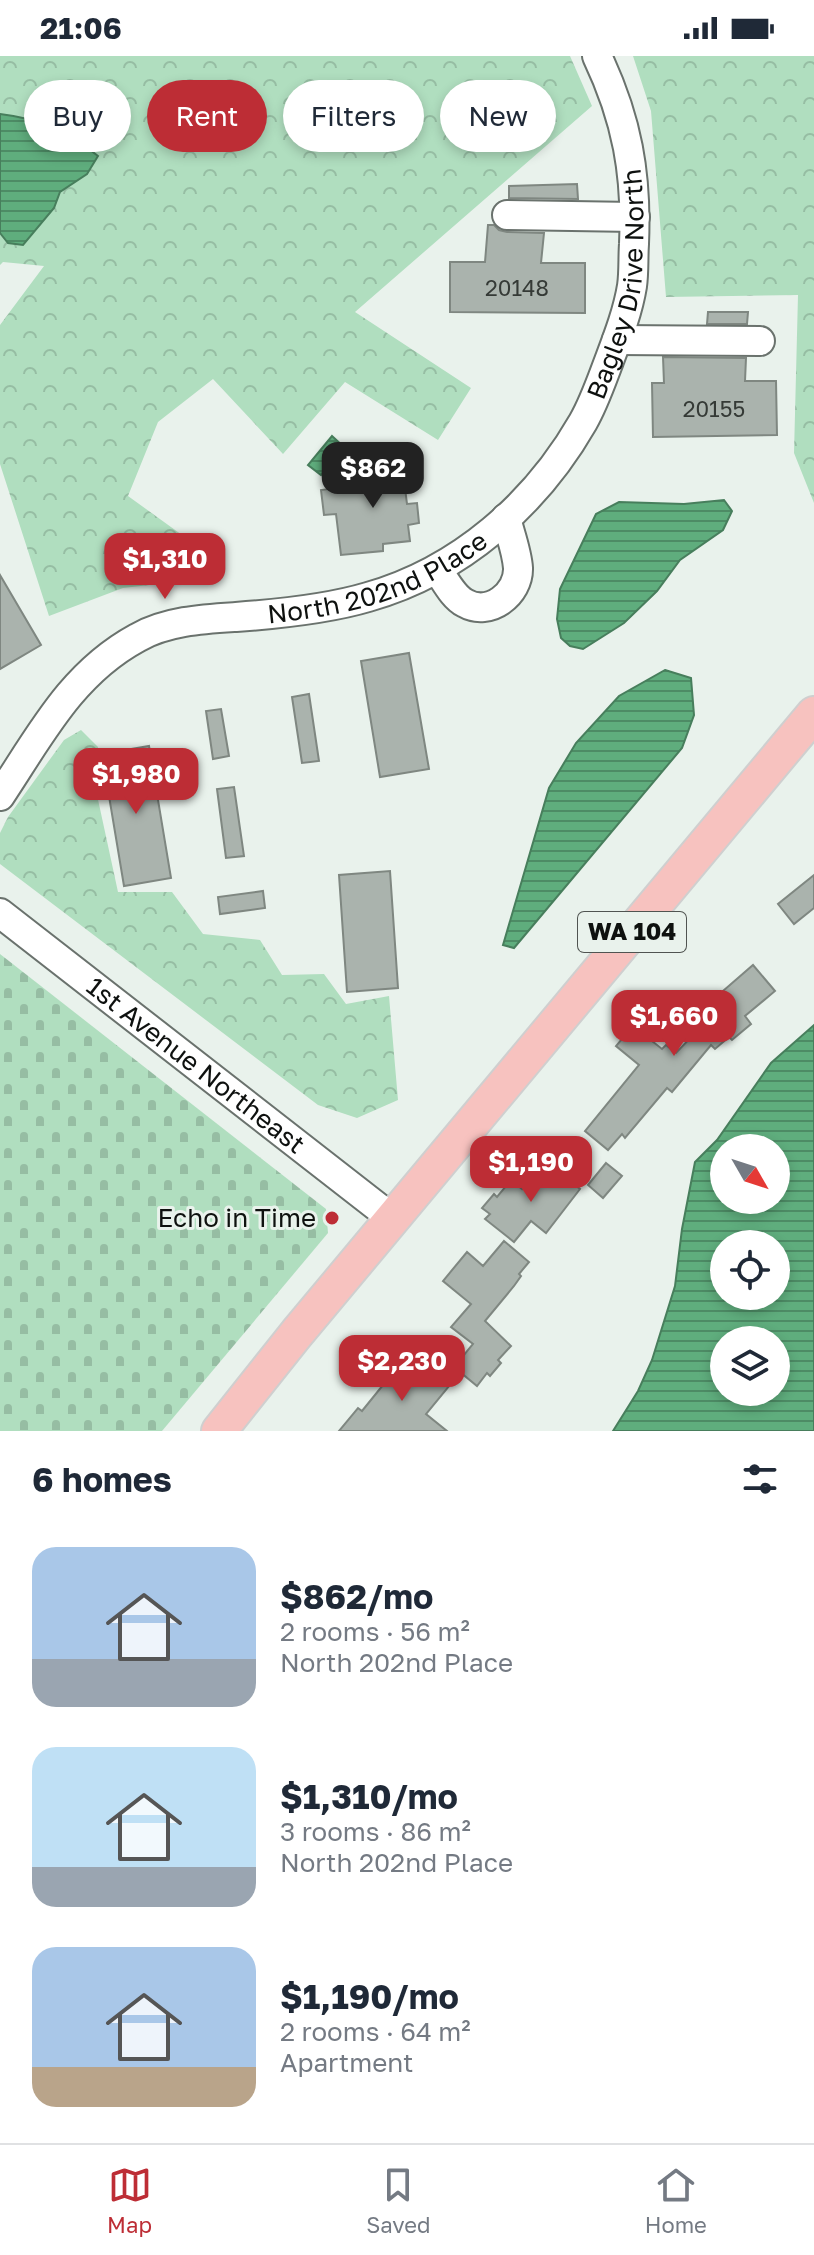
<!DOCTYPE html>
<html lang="en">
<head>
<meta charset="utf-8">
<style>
  :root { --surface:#fff; --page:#f6f6f7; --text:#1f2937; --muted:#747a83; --line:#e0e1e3; --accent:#bd2d35 }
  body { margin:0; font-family:"Golos Text",sans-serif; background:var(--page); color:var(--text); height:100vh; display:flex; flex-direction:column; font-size:30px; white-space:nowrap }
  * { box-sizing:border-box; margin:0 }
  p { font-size:26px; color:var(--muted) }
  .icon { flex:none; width:44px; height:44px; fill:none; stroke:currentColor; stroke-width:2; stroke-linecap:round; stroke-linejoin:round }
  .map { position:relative; height:1375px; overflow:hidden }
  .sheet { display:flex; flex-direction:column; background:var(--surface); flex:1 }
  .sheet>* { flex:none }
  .guide { position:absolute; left:24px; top:24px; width:766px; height:72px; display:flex; gap:16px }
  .needle { width:52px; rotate:129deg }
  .buttons { position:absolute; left:710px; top:1078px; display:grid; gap:16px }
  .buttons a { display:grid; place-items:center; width:80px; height:80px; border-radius:50%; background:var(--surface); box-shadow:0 4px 12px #0003; font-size:40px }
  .price { position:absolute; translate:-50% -68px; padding:0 18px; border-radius:16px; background:var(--accent); color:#fff; font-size:26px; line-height:52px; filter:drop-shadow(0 2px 4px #0008) }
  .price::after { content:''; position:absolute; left:50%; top:48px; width:24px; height:18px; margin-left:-12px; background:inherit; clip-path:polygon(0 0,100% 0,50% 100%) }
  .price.on { background:#222; color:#fff }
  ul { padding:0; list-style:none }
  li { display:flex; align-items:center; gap:24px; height:200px; padding:0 32px }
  li span { display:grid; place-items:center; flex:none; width:224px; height:160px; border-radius:24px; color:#555 }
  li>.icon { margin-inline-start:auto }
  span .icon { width:96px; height:96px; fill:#fffc; stroke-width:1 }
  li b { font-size:34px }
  h2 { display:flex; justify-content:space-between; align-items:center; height:96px; padding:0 32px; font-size:34px }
  .pill { padding:0 28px; border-radius:36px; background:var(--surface); box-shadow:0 4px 12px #0003; font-size:28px; line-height:72px }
  .pill.on { background:var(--accent); color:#fff }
  .status { display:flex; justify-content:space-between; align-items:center; height:56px; padding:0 40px; background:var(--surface); direction:ltr }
  .status svg { height:22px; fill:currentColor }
  .dock { display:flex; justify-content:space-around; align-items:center; height:112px; border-top:2px solid var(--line); background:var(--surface); font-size:22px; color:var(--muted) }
  .dock a { display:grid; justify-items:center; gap:4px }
  .dock .on { color:var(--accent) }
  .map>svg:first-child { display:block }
  .forest { fill:url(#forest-crowns) }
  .cemetery { fill:url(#cemetery-stones) }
  .water { fill:url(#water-rules); stroke:#477e5c; stroke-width:2; fill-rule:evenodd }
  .building { fill:#aab3ad; stroke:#7f8781; stroke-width:2 }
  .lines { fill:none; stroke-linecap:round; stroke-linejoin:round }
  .minor-casing { stroke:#6a726d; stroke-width:32 }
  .major-casing { stroke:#cfcfcf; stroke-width:38 }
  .minor { stroke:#fff; stroke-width:28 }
  .major { stroke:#f7c2bf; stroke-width:34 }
  .poi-dot { fill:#bd2d35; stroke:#e9f2ec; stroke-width:3 }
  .labels { text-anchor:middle; stroke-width:6; stroke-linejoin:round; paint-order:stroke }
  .number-label { font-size:22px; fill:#353a36 }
  .shield { fill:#e9f2ec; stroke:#505451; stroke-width:2 }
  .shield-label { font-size:24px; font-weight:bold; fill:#0e110f }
  .street-label { font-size:26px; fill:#0e110f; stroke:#e9f2ec }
  .poi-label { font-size:26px; fill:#0e110f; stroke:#e9f2ec; text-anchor:end }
</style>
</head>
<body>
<div class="status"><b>21:06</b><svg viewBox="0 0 49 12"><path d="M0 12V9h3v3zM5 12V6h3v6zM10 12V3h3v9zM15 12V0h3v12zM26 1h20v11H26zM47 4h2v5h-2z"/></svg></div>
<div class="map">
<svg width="814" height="1375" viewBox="0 0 814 1375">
  <defs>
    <pattern id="forest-crowns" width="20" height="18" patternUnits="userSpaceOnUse" patternTransform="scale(2)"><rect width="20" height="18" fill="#b0debf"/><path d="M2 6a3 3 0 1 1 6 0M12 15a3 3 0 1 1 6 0" fill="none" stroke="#96bda3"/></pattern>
    <pattern id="cemetery-stones" width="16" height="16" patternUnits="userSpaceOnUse" patternTransform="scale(2)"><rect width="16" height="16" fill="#b0debf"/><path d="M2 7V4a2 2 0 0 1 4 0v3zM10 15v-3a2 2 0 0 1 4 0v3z" fill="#96bda3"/></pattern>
    <pattern id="water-rules" width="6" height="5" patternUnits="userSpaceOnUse" patternTransform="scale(2)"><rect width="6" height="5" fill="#5fad7d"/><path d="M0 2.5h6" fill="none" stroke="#4d8b65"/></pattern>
  </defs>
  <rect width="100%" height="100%" fill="#e9f2ec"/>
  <g class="forest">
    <polygon points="0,0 570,0 592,50 355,256 471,332 438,384 345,326 283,398 213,323 158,366 128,440 207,497 203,523 123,532 49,560 0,408 0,269 44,210 3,206 0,209"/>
    <polygon points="633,0 814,0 814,447 794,397 798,239 666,241 651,55"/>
    <polygon points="81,674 98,691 94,725 118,836 172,836 203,878 260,884 282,919 324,918 346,948 389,940 398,1044 357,1062 318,1049 0,808 0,777 8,761 64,684"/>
  </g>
  <polygon class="cemetery" points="0,898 326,1153 328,1177 162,1375 0,1375"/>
  <g class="water">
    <path d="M0 58C38 62 69 76 98 100L87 118 60 136 54 152 23 189 8 187 0 177Z"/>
    <polygon points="332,380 344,391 321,419 308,409"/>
    <polygon points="724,444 732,455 723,474 680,504 657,535 624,567 583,593 570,590 561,582 557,563 560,533 596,458 619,446 684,448"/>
    <polygon points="665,614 691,622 694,659 682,692 514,892 503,889 549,732 576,687 619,640"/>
    <path d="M814 969V1375H613L638 1335 652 1304 675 1230 682 1173 695 1106 717 1084 771 1007ZM724 1092H776V1144H724ZM724 1188H776V1240H724ZM724 1284H776V1336H724Z"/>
  </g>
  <g class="building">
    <polygon points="577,128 578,143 509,142 509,130"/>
    <polygon points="488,169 494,169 499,174 507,176 544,177 541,207 585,207 585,257 450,256 450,206 485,206"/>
    <polygon points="708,256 748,256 747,268 707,268"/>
    <polygon points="663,301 746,302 745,325 776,325 777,379 653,381 652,327 664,327"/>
    <polygon points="401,401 407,448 417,447 419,467 408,469 410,485 383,488 383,495 341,499 336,458 324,459 321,434 375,427 373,404"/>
    <polygon points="0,519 41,589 0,613"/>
    <polygon points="409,597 429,713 380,721 361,605"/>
    <polygon points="309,638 319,705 302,707 292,641"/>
    <polygon points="221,653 229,700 213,703 206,655"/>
    <polygon points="149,690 171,822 124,830 102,698"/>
    <polygon points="234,731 244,800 226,802 217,733"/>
    <polygon points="390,815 398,932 347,936 339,819"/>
    <polygon points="814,819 814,852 794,868 778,848"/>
    <polygon points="263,835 265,852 220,858 218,841"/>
    <polygon points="753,909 775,935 745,960 751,968 732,984 729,981 715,993 711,989 672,1036 667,1032 625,1082 622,1078 608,1094 585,1075 639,1009 616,990 633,970 662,993 666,989 676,997 698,974 696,972 723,949 716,941"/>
    <polygon points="606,1107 622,1120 603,1142 588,1129"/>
    <polygon points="549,1108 580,1133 546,1177 531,1165 514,1186 485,1163 490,1158 482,1152 494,1138 497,1141 511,1124 522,1133 527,1127 531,1130"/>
    <polygon points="504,1185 529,1206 519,1218 521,1220 514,1230 485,1265 511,1290 498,1304 501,1307 490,1320 487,1317 477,1330 454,1311 473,1288 451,1271 471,1248 443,1225 467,1196 483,1210"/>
    <polygon points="414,1300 450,1329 426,1358 447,1375 339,1375 358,1352 362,1355 396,1313 401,1317"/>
  </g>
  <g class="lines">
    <defs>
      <g id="minor">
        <polyline points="507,159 635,161"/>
        <polyline points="617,284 760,285"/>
        <path d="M437 513C445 524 453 541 465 547 489 561 519 538 518 512 517 496 510 478 506 462"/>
        <path id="s1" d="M0 740C40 680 71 618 137 582 166 565 204 563 236 561 278 558 328 553 368 541 460 515 536 448 583 366 594 347 601 326 609 305 618 281 628 255 632 230 634 216 633 201 634 188 637 118 627 63 597 0"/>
        <path id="s2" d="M0 857 393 1163"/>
      </g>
      <polyline id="major" points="219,1375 297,1277 814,658"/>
    </defs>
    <use href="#minor" class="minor-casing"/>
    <use href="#major" class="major-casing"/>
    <use href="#minor" class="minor"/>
    <use href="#major" class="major"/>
  </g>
  <circle class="poi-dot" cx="332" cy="1162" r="8"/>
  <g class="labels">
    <g class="number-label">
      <text x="517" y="240">20148</text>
      <text x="714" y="361">20155</text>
    </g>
    <rect class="shield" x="578" y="856" width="108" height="40" rx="6"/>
    <g class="shield-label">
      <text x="632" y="884">WA 104</text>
    </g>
    <g class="street-label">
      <text dy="9" stroke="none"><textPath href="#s1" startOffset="876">Bagley Drive North</textPath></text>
      <text dy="9" stroke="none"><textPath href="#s1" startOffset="462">North 202nd Place</textPath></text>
      <text dy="9" stroke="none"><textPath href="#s2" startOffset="248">1st Avenue Northeast</textPath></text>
    </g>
    <g class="poi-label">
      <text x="316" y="1171">Echo in Time</text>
    </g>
  </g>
</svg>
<div class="buttons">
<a><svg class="needle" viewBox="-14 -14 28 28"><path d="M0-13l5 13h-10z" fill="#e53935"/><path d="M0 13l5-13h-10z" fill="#747a83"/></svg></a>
<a><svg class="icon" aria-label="locate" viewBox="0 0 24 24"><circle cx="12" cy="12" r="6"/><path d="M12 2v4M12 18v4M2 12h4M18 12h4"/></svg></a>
<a><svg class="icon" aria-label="layers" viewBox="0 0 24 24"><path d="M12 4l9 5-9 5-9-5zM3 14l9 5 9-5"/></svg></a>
</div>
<b class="price on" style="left:373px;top:454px">$862</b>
<b class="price" style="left:165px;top:545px">$1,310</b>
<b class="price" style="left:136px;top:760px">$1,980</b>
<b class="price" style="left:674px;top:1002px">$1,660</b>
<b class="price" style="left:531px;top:1148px">$1,190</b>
<b class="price" style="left:402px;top:1347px">$2,230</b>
<div class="guide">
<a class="pill">Buy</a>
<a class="pill on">Rent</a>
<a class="pill">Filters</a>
<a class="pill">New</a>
</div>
</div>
<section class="sheet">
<h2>6 homes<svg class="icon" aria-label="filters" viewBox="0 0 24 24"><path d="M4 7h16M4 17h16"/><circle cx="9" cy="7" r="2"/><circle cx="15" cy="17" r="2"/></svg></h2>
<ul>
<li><span style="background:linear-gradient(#a9c7e8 70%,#9aa5b1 0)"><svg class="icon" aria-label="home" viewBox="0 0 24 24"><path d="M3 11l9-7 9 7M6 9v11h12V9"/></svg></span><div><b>$862/mo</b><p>2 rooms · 56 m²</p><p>North 202nd Place</p></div></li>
<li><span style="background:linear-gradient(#bfe0f5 75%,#9aa5b1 0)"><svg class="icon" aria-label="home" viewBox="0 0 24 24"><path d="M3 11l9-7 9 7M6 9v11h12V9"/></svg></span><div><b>$1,310/mo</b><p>3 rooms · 86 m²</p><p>North 202nd Place</p></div></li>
<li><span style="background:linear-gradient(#a9c7e8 75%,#b9a48a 0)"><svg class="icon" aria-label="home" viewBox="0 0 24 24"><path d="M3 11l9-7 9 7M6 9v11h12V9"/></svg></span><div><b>$1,190/mo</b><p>2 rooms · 64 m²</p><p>Apartment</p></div></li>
</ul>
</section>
<nav class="dock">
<a class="on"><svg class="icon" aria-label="map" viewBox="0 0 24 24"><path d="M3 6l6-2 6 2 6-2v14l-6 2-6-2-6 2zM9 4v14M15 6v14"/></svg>Map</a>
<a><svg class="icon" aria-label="saved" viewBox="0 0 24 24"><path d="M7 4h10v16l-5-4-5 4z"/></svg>Saved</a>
<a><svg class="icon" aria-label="home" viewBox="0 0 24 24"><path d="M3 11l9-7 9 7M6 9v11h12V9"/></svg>Home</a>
</nav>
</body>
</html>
